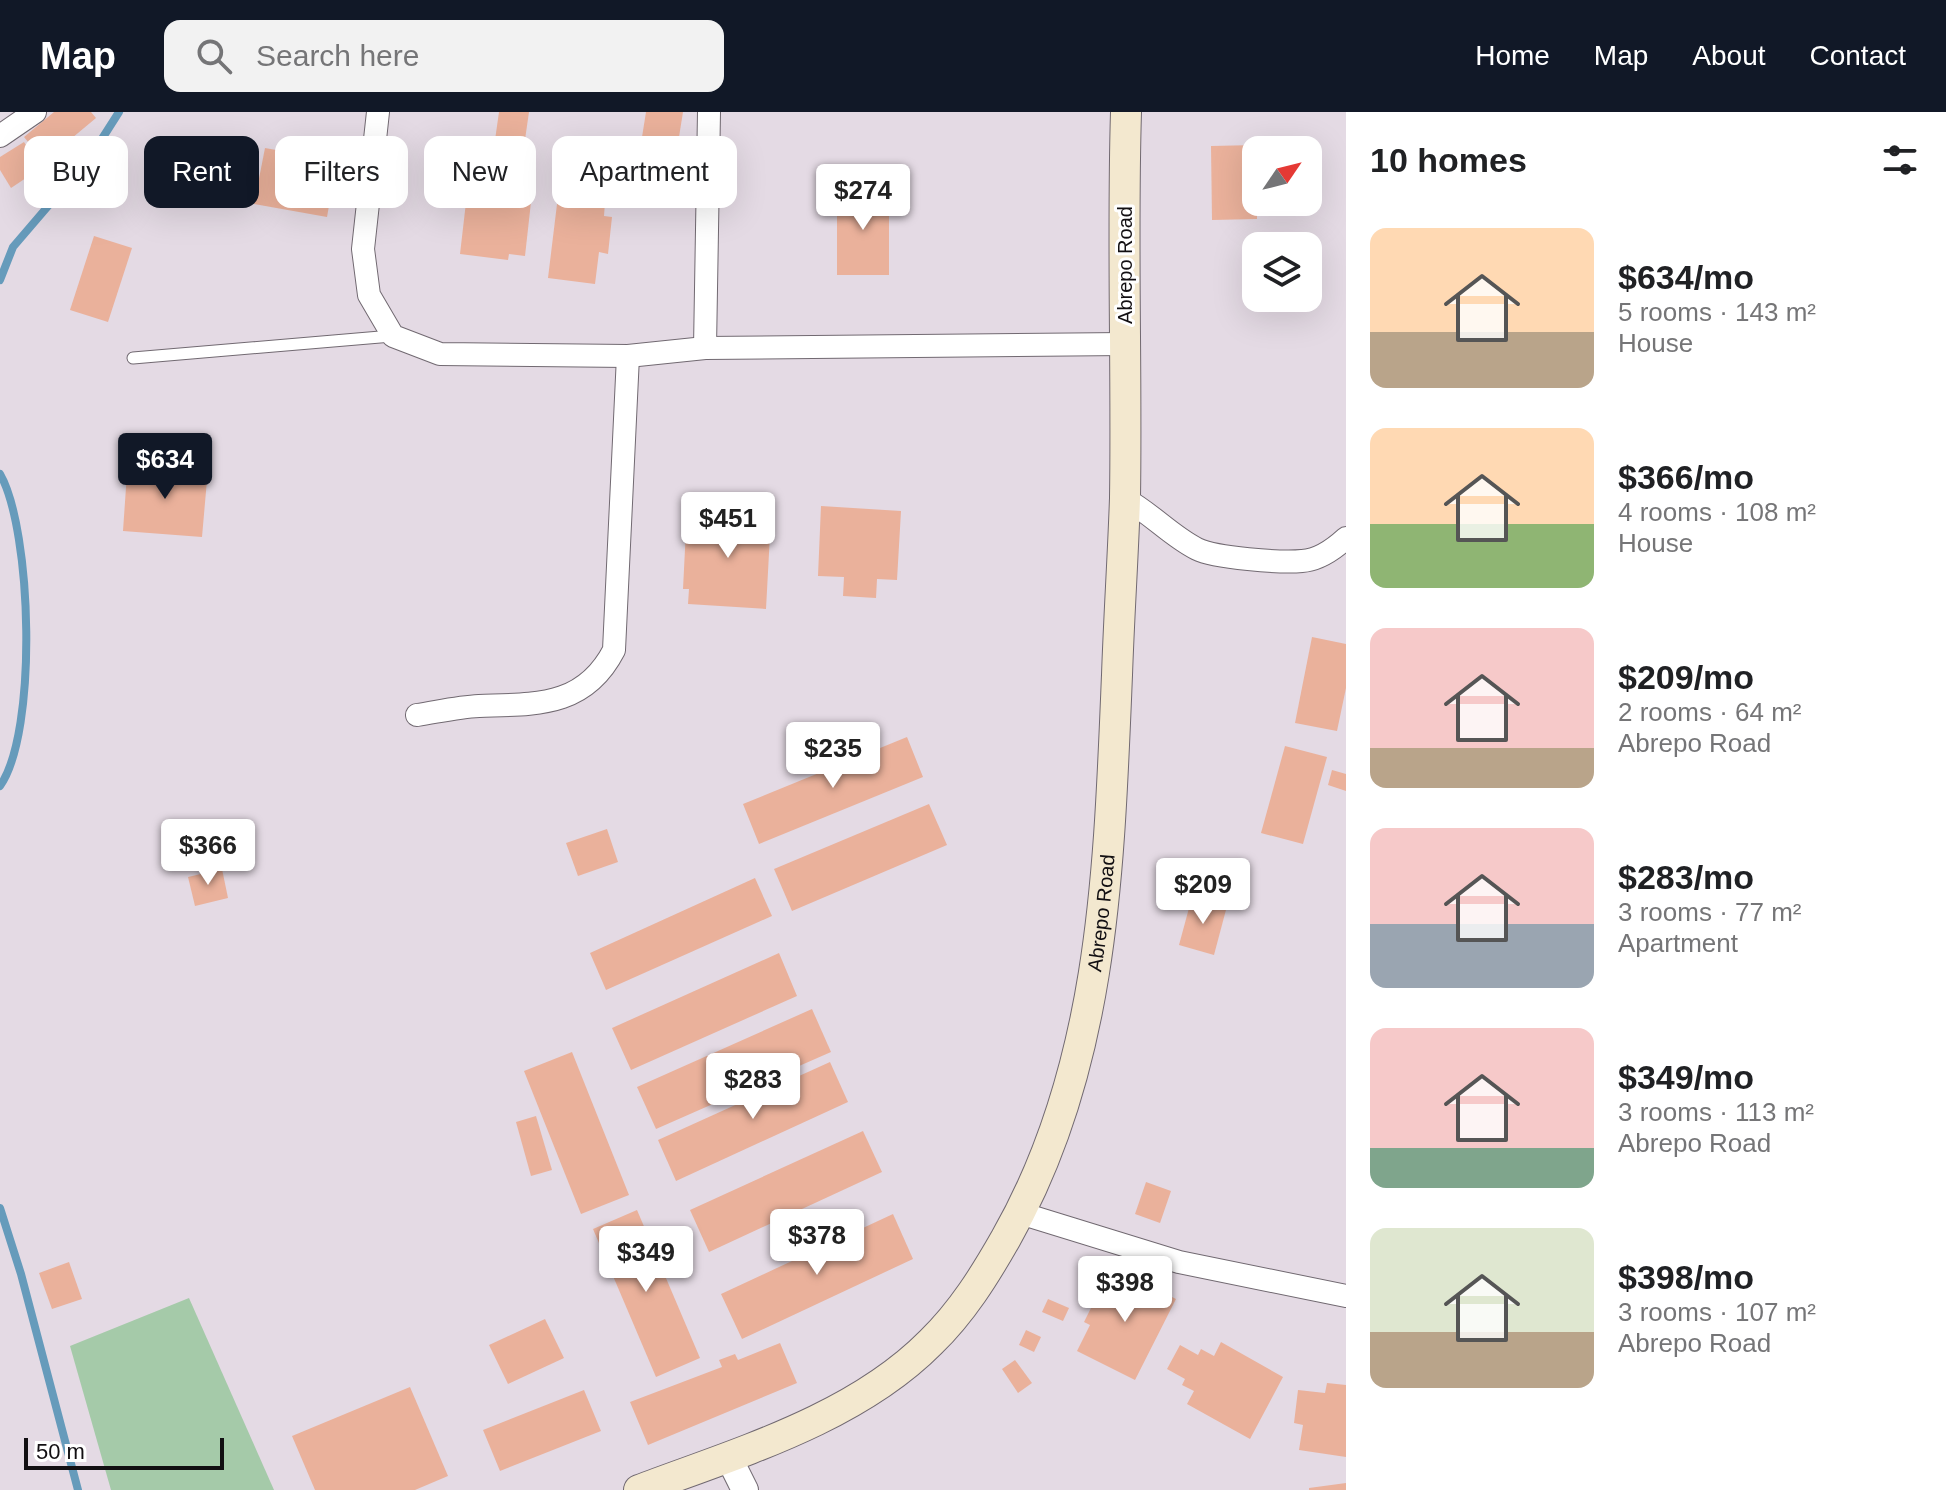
<!DOCTYPE html>
<html lang="en">
<head>
<meta charset="utf-8">
<style>
  :root { --surface:#fff; --page:#f2f2f2; --text:#202124; --muted:#757577; --accent:#111827 }
  body { margin:0; font-family:Helvetica,sans-serif; background:var(--page); color:var(--text); height:100vh; display:flex; flex-direction:column; font-size:30px; white-space:nowrap }
  * { box-sizing:border-box; margin:0 }
  p { font-size:26px; color:var(--muted) }
  .icon { flex:none; width:44px; height:44px; fill:none; stroke:currentColor; stroke-width:2; stroke-linecap:round; stroke-linejoin:round }
  .map { position:relative; flex:1; overflow:hidden }
  .details { display:flex; flex-direction:column; background:var(--surface); width:600px }
  .details>* { flex:none }
  .guide { position:absolute; left:24px; top:24px; width:760px; height:72px; display:flex; gap:16px }
  .needle { width:52px; rotate:55deg }
  .fabs { position:absolute; left:1242px; top:24px; display:grid; gap:16px }
  .fabs a { display:grid; place-items:center; width:80px; height:80px; border-radius:16px; background:var(--surface); box-shadow:0 8px 32px #0002; font-size:40px }
  .scale { position:absolute; left:24px; bottom:20px; width:200px; box-sizing:border-box; padding-left:8px; border:4px solid #120f12; border-top:0; font-size:22px; line-height:28px; white-space:nowrap; color:#120f12; -webkit-text-stroke:6px #fff; paint-order:stroke }
  .price { position:absolute; translate:-50% -68px; padding:0 18px; border-radius:8px; background:#fff; color:#222; font-size:26px; line-height:52px; filter:drop-shadow(0 2px 4px #0008) }
  .price::after { content:''; position:absolute; left:50%; top:48px; width:24px; height:18px; margin-left:-12px; background:inherit; clip-path:polygon(0 0,100% 0,50% 100%) }
  .price.active { background:var(--accent); color:#fff }
  ul { padding:0; list-style:none }
  li { display:flex; align-items:center; gap:24px; height:200px; padding:0 24px }
  li span { display:grid; place-items:center; flex:none; width:224px; height:160px; border-radius:16px; color:#555 }
  li>.icon { margin-inline-start:auto }
  span .icon { width:96px; height:96px; fill:#fffc; stroke-width:1 }
  li b { font-size:34px }
  h2 { display:flex; justify-content:space-between; align-items:center; height:96px; padding:0 24px; font-size:34px }
  .tag { padding:0 28px; border-radius:16px; background:var(--surface); box-shadow:0 8px 32px #0002; font-size:28px; line-height:72px }
  .tag.active { background:var(--accent); color:#fff }
  header { display:flex; align-items:center; gap:48px; box-sizing:border-box; height:112px; padding:0 40px; background:var(--accent); color:#fff }
  header strong { font-size:38px }
  nav { display:flex; gap:44px; margin-inline-start:auto; font-size:28px }
  .search { width:560px; height:72px; background:var(--page); display:flex; align-items:center; gap:20px; box-sizing:border-box; padding:0 28px; border-radius:16px; color:var(--muted); font-size:30px }
  main { display:flex; flex:1; min-height:0 }
  .map>svg:first-child { display:block }
  .green { fill:#a5caa9 }
  .lines { fill:none; stroke-linecap:round; stroke-linejoin:round }
  .stream { stroke:#669bbb; stroke-width:8 }
  .building { fill:#eab19b }
  .service-casing { stroke:#716971; stroke-width:13 }
  .minor-casing { stroke:#716971; stroke-width:24 }
  .tertiary-casing { stroke:#716971; stroke-width:28 }
  .secondary-casing { stroke:#716971; stroke-width:32 }
  .service { stroke:#fff; stroke-width:11 }
  .minor { stroke:#fff; stroke-width:22 }
  .tertiary { stroke:#fff; stroke-width:26 }
  .secondary { stroke:#f3e8cf; stroke-width:30 }
  .labels { text-anchor:middle; stroke-width:6; stroke-linejoin:round; paint-order:stroke }
  .street-label { font-size:20px; fill:#120f12; stroke:#fff }
</style>
</head>
<body>
<header>
<strong>Map</strong>
<div class="search"><svg class="icon" aria-label="search" viewBox="0 0 24 24"><circle cx="10" cy="10" r="6"/><path d="M15 15l6 6"/></svg>Search here</div>
<nav><a>Home</a><a>Map</a><a>About</a><a>Contact</a></nav>
</header>
<main>
<div class="map">
<svg width="1346" height="1378" viewBox="0 0 1346 1378">
  <rect width="100%" height="100%" fill="#e4dae4"/>
  <polygon class="green" points="189,1186 274,1378 111,1378 70,1234"/>
  <g class="lines">
    <g class="stream">
      <polyline points="0,168 13,135 91,44 119,0"/>
      <path d="M0 362C32 418 38 620 0 674"/>
      <polyline points="0,1096 21,1162 78,1378"/>
    </g>
  </g>
  <g class="building">
    <polygon points="54,0 91,0 96,6 72,26 77,32 49,55 24,25"/>
    <polygon points="499,0 529,0 520,62 474,56 477,33 494,35"/>
    <polygon points="646,0 683,0 675,50 639,44"/>
    <polygon points="24,30 41,56 11,76 0,58 0,45"/>
    <polygon points="1256,33 1257,107 1212,108 1211,34"/>
    <polygon points="265,36 337,49 327,105 254,92"/>
    <polygon points="468,73 532,81 525,144 509,142 508,148 460,142"/>
    <rect x="837" y="77" width="52" height="86"/>
    <polygon points="558,84 605,90 604,104 612,105 608,142 599,140 595,172 548,166"/>
    <polygon points="94,124 132,136 108,210 70,198"/>
    <polygon points="148,347 186,350 185,366 207,368 202,425 123,419 127,361 147,363"/>
    <polygon points="821,394 901,399 897,468 877,467 876,486 843,484 844,465 818,464"/>
    <polygon points="693,399 771,404 766,497 688,492 689,477 683,477 686,417 693,418"/>
    <polygon points="1312,525 1346,532 1346,576 1337,619 1295,611"/>
    <polygon points="907,625 923,665 759,732 743,692"/>
    <polygon points="1285,634 1327,645 1303,732 1261,721"/>
    <polygon points="1332,658 1346,662 1346,679 1328,673"/>
    <polygon points="929,692 947,733 792,799 774,757"/>
    <polygon points="607,717 618,750 578,764 566,731"/>
    <polygon points="222,757 228,786 195,794 188,765"/>
    <polygon points="755,766 772,804 606,878 590,841"/>
    <polygon points="1192,785 1227,794 1214,843 1179,833"/>
    <polygon points="779,841 797,884 631,958 612,916"/>
    <polygon points="812,897 831,940 656,1017 637,975"/>
    <polygon points="572,940 629,1083 581,1102 524,959"/>
    <polygon points="830,950 848,990 676,1069 658,1028"/>
    <polygon points="536,1004 552,1058 531,1064 516,1010"/>
    <polygon points="863,1019 882,1060 709,1140 690,1098"/>
    <polygon points="1146,1070 1171,1079 1160,1111 1135,1102"/>
    <polygon points="637,1098 700,1246 656,1265 593,1117"/>
    <polygon points="893,1102 913,1147 742,1227 721,1182"/>
    <polygon points="69,1150 82,1187 52,1197 39,1161"/>
    <polygon points="1117,1157 1176,1187 1135,1268 1077,1239 1090,1213 1084,1210 1100,1178 1106,1180"/>
    <polygon points="1048,1187 1069,1196 1063,1209 1042,1200"/>
    <polygon points="545,1207 564,1246 508,1272 489,1233"/>
    <polygon points="1026,1218 1041,1225 1034,1240 1019,1233"/>
    <polygon points="1221,1230 1283,1265 1250,1327 1187,1292 1194,1279 1182,1273 1185,1267 1167,1257 1180,1233 1198,1243 1201,1237 1214,1244"/>
    <polygon points="780,1231 797,1271 648,1333 630,1290 722,1255 719,1248 735,1242 738,1248"/>
    <polygon points="1015,1248 1032,1271 1018,1281 1002,1257"/>
    <polygon points="1327,1271 1346,1273 1346,1345 1299,1338 1303,1313 1294,1311 1298,1278 1325,1281"/>
    <polygon points="410,1275 448,1364 415,1378 315,1378 292,1324"/>
    <polygon points="584,1278 601,1319 500,1359 483,1318"/>
    <polygon points="1346,1371 1346,1378 1309,1378 1309,1376"/>
  </g>
  <g class="lines">
    <defs>
      <polyline id="service" points="133,246 392,224"/>
      <g id="minor">
        <polyline points="378,0 363,137 369,183 393,224 440,242 628,244 705,236 1125,232"/>
        <polyline points="0,24 35,0"/>
        <polyline points="705,236 709,0"/>
        <path d="M1125 387C1151 401 1171 424 1197 437 1215 446 1281 451 1302 449 1319 448 1334 437 1346 426"/>
        <path d="M417 603C437 600 458 595 479 594 535 592 584 596 614 538L628 244"/>
        <polyline points="1020,1101 1179,1150 1346,1184"/>
      </g>
      <polyline id="tertiary" points="728,1344 745,1378"/>
      <g id="secondary">
        <path id="s1" d="M639 1378C737 1341 855 1307 931 1230 962 1200 985 1163 1006 1126 1104 954 1109 756 1117 563 1119 504 1123 445 1125 386 1127 258 1122 129 1126 0"/>
      </g>
    </defs>
    <use href="#service" class="service-casing"/>
    <use href="#minor" class="minor-casing"/>
    <use href="#tertiary" class="tertiary-casing"/>
    <use href="#secondary" class="secondary-casing"/>
    <use href="#service" class="service"/>
    <use href="#minor" class="minor"/>
    <use href="#tertiary" class="tertiary"/>
    <use href="#secondary" class="secondary"/>
  </g>
  <g class="labels">
    <g class="street-label">
      <text transform="translate(1125 153) rotate(-90)" y="7">Abrepo Road</text>
      <text dy="7" stroke="none"><textPath href="#s1" startOffset="800">Abrepo Road</textPath></text>
    </g>
  </g>
</svg>
<div class="fabs">
<a><svg class="needle" viewBox="-14 -14 28 28"><path d="M0-13l5 13h-10z" fill="#e53935"/><path d="M0 13l5-13h-10z" fill="#757577"/></svg></a>
<a><svg class="icon" aria-label="layers" viewBox="0 0 24 24"><path d="M12 4l9 5-9 5-9-5zM3 14l9 5 9-5"/></svg></a>
</div>
<div class="scale">50 m</div>
<b class="price" style="left:863px;top:120px">$274</b>
<b class="price active" style="left:165px;top:389px">$634</b>
<b class="price" style="left:728px;top:448px">$451</b>
<b class="price" style="left:833px;top:678px">$235</b>
<b class="price" style="left:208px;top:775px">$366</b>
<b class="price" style="left:1203px;top:814px">$209</b>
<b class="price" style="left:753px;top:1009px">$283</b>
<b class="price" style="left:817px;top:1165px">$378</b>
<b class="price" style="left:646px;top:1182px">$349</b>
<b class="price" style="left:1125px;top:1212px">$398</b>
<div class="guide">
<a class="tag">Buy</a>
<a class="tag active">Rent</a>
<a class="tag">Filters</a>
<a class="tag">New</a>
<a class="tag">Apartment</a>
</div>
</div>
<section class="details">
<h2>10 homes<svg class="icon" aria-label="filters" viewBox="0 0 24 24"><path d="M4 7h16M4 17h16"/><circle cx="9" cy="7" r="2"/><circle cx="15" cy="17" r="2"/></svg></h2>
<ul>
<li><span style="background:linear-gradient(#ffd9b3 65%,#b9a48a 0)"><svg class="icon" aria-label="home" viewBox="0 0 24 24"><path d="M3 11l9-7 9 7M6 9v11h12V9"/></svg></span><div><b>$634/mo</b><p>5 rooms · 143 m²</p><p>House</p></div></li>
<li><span style="background:linear-gradient(#ffd9b3 60%,#8fb573 0)"><svg class="icon" aria-label="home" viewBox="0 0 24 24"><path d="M3 11l9-7 9 7M6 9v11h12V9"/></svg></span><div><b>$366/mo</b><p>4 rooms · 108 m²</p><p>House</p></div></li>
<li><span style="background:linear-gradient(#f6c9c9 75%,#b9a48a 0)"><svg class="icon" aria-label="home" viewBox="0 0 24 24"><path d="M3 11l9-7 9 7M6 9v11h12V9"/></svg></span><div><b>$209/mo</b><p>2 rooms · 64 m²</p><p>Abrepo Road</p></div></li>
<li><span style="background:linear-gradient(#f6c9c9 60%,#9aa5b1 0)"><svg class="icon" aria-label="home" viewBox="0 0 24 24"><path d="M3 11l9-7 9 7M6 9v11h12V9"/></svg></span><div><b>$283/mo</b><p>3 rooms · 77 m²</p><p>Apartment</p></div></li>
<li><span style="background:linear-gradient(#f6c9c9 75%,#7fa58c 0)"><svg class="icon" aria-label="home" viewBox="0 0 24 24"><path d="M3 11l9-7 9 7M6 9v11h12V9"/></svg></span><div><b>$349/mo</b><p>3 rooms · 113 m²</p><p>Abrepo Road</p></div></li>
<li><span style="background:linear-gradient(#dfe7d0 65%,#b9a48a 0)"><svg class="icon" aria-label="home" viewBox="0 0 24 24"><path d="M3 11l9-7 9 7M6 9v11h12V9"/></svg></span><div><b>$398/mo</b><p>3 rooms · 107 m²</p><p>Abrepo Road</p></div></li>
</ul>
</section>
</main>
</body>
</html>
